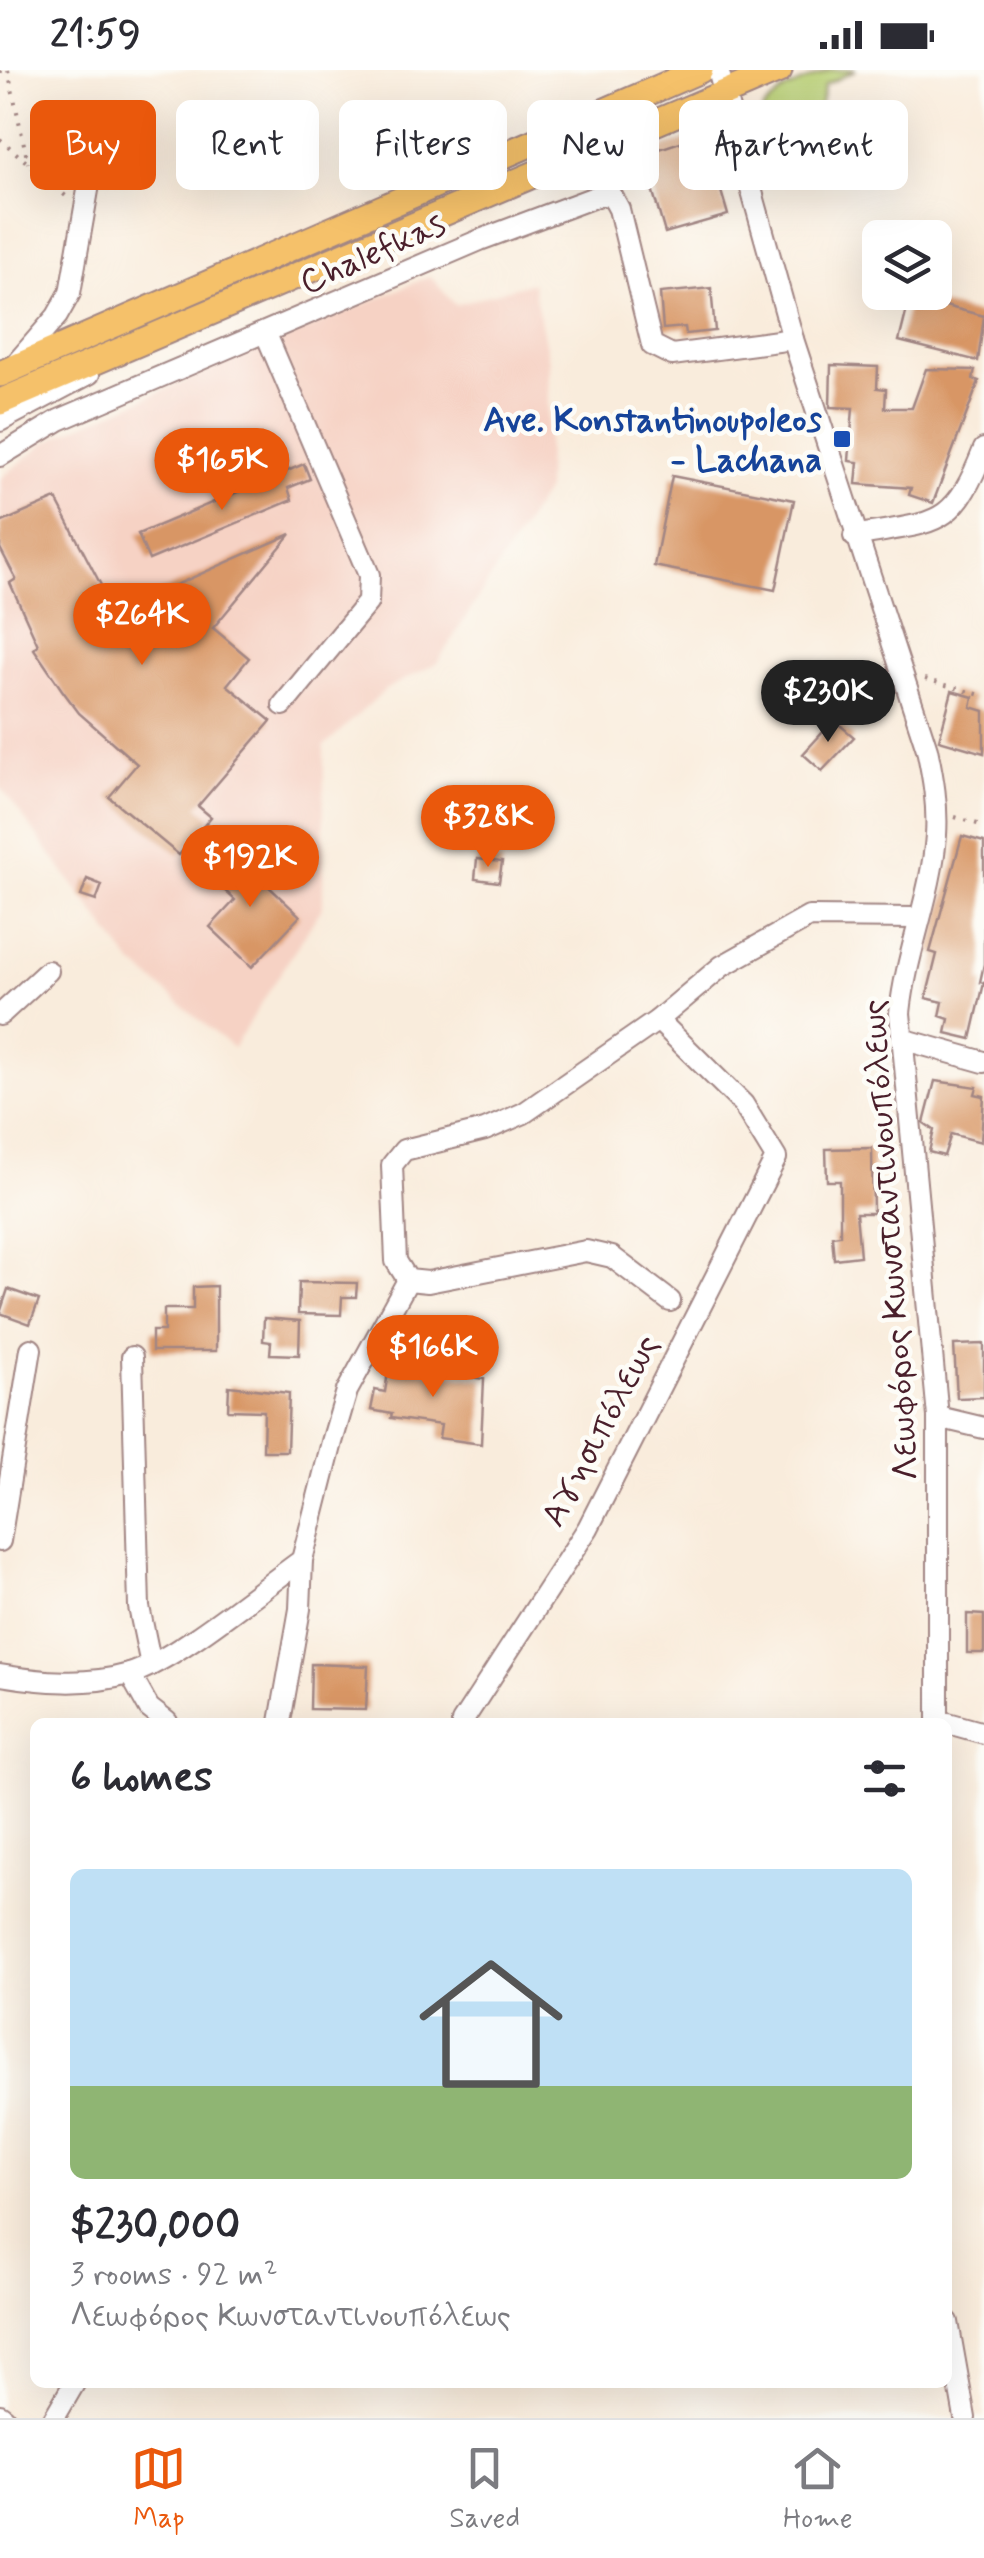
<!DOCTYPE html>
<html lang="en">
<head>
<meta charset="utf-8">
<style>
  :root { --surface:#fff; --page:#f2f2f3; --text:#2b2b33; --muted:#7c7c81; --line:#e1e1e2; --accent:#ea580c }
  body { margin:0; font-family:Mynerve,sans-serif; background:var(--page); color:var(--text); height:100vh; display:flex; flex-direction:column; font-size:38px; white-space:nowrap }
  * { box-sizing:border-box; margin:0 }
  p { font-size:32px; color:var(--muted) }
  .icon { flex:none; width:55px; height:55px; fill:none; stroke:currentColor; stroke-width:2; stroke-linecap:round; stroke-linejoin:round }
  .map { position:relative; flex:1; overflow:hidden }
  .side { position:absolute; left:30px; top:1648px; width:922px; height:670px; display:flex; flex-direction:column; background:var(--surface); border-radius:15px; box-shadow:0 10px 40px #0002 }
  .side>* { flex:none }
  .guide { position:absolute; left:30px; top:30px; width:925px; height:90px; display:flex; gap:20px }
  .buttons { position:absolute; left:862px; top:150px; display:grid; gap:20px }
  .buttons a { display:grid; place-items:center; width:90px; height:90px; border-radius:15px; background:var(--surface); box-shadow:0 10px 40px #0002; font-size:50px }
  .price { position:absolute; translate:-50% -85px; padding:0 22px; border-radius:35px; background:var(--accent); color:#fff; font-size:32px; line-height:65px; filter:drop-shadow(0 2px 5px #0008) }
  .price::after { content:''; position:absolute; left:50%; top:60px; width:30px; height:22px; margin-left:-15px; background:inherit; clip-path:polygon(0 0,100% 0,50% 100%) }
  .price.current { background:#222; color:#fff }
  ul { padding:0; list-style:none }
  li { display:grid; align-content:center; gap:20px; height:530px; padding:0 40px }
  li+li { border-top:2px solid var(--line) }
  li span { display:grid; place-items:center; height:310px; border-radius:15px; color:#555 }
  li>.icon { margin-inline-start:auto }
  span .icon { width:180px; height:180px; fill:#fffc; stroke-width:1 }
  li b { font-size:42px }
  h2 { display:flex; justify-content:space-between; align-items:center; height:120px; padding:0 40px; font-size:42px }
  .tag { padding:0 35px; border-radius:15px; background:var(--surface); box-shadow:0 10px 40px #0002; font-size:35px; line-height:90px }
  .tag.current { background:var(--accent); color:#fff }
  .status { display:flex; justify-content:space-between; align-items:center; height:70px; padding:0 50px; background:var(--surface); direction:ltr }
  .status svg { height:28px; fill:currentColor }
  .menu { display:flex; justify-content:space-around; align-items:center; height:140px; border-top:2px solid var(--line); background:var(--surface); font-size:28px; color:var(--muted) }
  .menu a { display:grid; justify-items:center; gap:5px }
  .menu .current { color:var(--accent) }
  .map>svg:first-child { display:block }
  .built { fill:#f6d2c4 }
  .green { fill:#b7ce72; stroke:#80764e; stroke-width:2.5 }
  .building { fill:#d89665 }
  .lines { fill:none; stroke-linecap:round; stroke-linejoin:round }
  .minor-casing { stroke:#a28684; stroke-width:24 }
  .major-casing { stroke:#a28684; stroke-width:29 }
  .path { stroke:#a28684; stroke-width:4; stroke-dasharray:2.5 8; stroke-linecap:butt }
  .minor { stroke:#fff; stroke-width:20 }
  .major { stroke:#f5c16b; stroke-width:25 }
  .transit-dot { fill:#1a4fb4; stroke:#fdfcf7; stroke-width:4 }
  .labels { text-anchor:middle; stroke-width:9; stroke-linejoin:round; paint-order:stroke }
  .street-label { font-size:35px; fill:#4a1f2b; stroke:#fdfcf7 }
  .transit-label { font-size:35px; font-weight:bold; fill:#164399; stroke:#fdfcf7; text-anchor:end }
</style>
</head>
<body>
<div class="status"><b>21:59</b><svg viewBox="0 0 49 12"><path d="M0 12V9h3v3zM5 12V6h3v6zM10 12V3h3v9zM15 12V0h3v12zM26 1h20v11H26zM47 4h2v5h-2z"/></svg></div>
<div class="map">
<svg width="984" height="2348" viewBox="0 0 984 2348">
  <rect width="100%" height="100%" fill="#fdfcf7"/>
  <filter id="ink" filterUnits="userSpaceOnUse"><feTurbulence type="fractalNoise" baseFrequency=".01" numOctaves="2"/><feDisplacementMap in="SourceGraphic" scale="20" xChannelSelector="R" yChannelSelector="G"/><feConvolveMatrix kernelMatrix="1 2 1 2 8 2 1 2 1" color-interpolation-filters="sRGB"/></filter>
  <filter id="wash" filterUnits="userSpaceOnUse"><feTurbulence type="fractalNoise" baseFrequency=".0048" numOctaves="4" result="noise"/><feDisplacementMap in="SourceGraphic" scale="40" xChannelSelector="R" yChannelSelector="G"/><feGaussianBlur stdDeviation="2.25" result="paint"/><feColorMatrix in="noise" values="0 0 0 0 0 0 0 0 0 0 0 0 0 0 0 0 0 1.4 0 .05"/><feComposite in="paint" operator="in"/></filter>
  <g filter="url(#wash)">
    <rect width="100%" height="100%" fill="#f9ecdc"/>
    <polygon class="built" points="430,206 455,235 532,212 549,291 546,420 437,593 386,619 324,676 323,836 233,978 132,893 0,716 0,409 45,373 71,360"/>
    <polygon class="green" points="830,0 856,0 825,15 806,100 795,55 760,63 763,39 784,20"/>
    <g id="blocks">
      <g class="building">
        <polygon points="689,69 691,75 706,70 728,145 665,163 648,105 591,102"/>
        <polygon points="711,218 715,261 686,264 685,257 663,259 660,223"/>
        <polygon points="910,227 984,246 978,291 899,271"/>
        <polygon points="831,295 878,297 877,318 886,319 885,338 912,338 926,299 975,300 973,309 979,311 933,433 909,425 911,418 856,414 858,392 849,391 853,338 830,337"/>
        <polygon points="304,394 310,409 288,418 292,430 149,490 138,464"/>
        <polygon points="672,406 794,430 775,520 654,496"/>
        <polygon points="56,429 115,542 291,464 213,558 249,588 227,615 271,651 198,736 211,747 179,785 109,727 137,694 79,643 62,620 34,579 38,575 10,513 16,509 0,478 0,453"/>
        <polygon points="854,610 856,626 839,629 836,613"/>
        <polygon points="952,621 973,627 971,637 984,641 984,683 939,670"/>
        <polygon points="834,650 854,667 822,701 803,684"/>
        <polygon points="466,741 485,745 481,761 462,757"/>
        <polygon points="962,766 984,772 984,894 980,912 984,913 971,969 946,963 949,949 940,946 943,932 926,928 937,884 930,882"/>
        <polygon points="230,780 300,846 252,897 210,857 235,830 207,804"/>
        <polygon points="477,789 502,792 499,812 475,809"/>
        <polygon points="87,809 102,815 96,831 81,826"/>
        <polygon points="935,1011 977,1017 975,1024 984,1026 981,1072 951,1064 944,1086 929,1082 934,1060 924,1053"/>
        <polygon points="872,1078 873,1143 856,1143 860,1186 834,1189 832,1166 840,1165 840,1111 827,1111 826,1079"/>
        <polygon points="299,1212 357,1213 356,1227 342,1227 341,1245 298,1244"/>
        <polygon points="216,1216 216,1281 152,1281 152,1261 164,1261 164,1239 193,1239 193,1217"/>
        <polygon points="8,1219 39,1230 30,1254 0,1243"/>
        <polygon points="264,1248 300,1251 299,1285 270,1284 271,1272 263,1271"/>
        <polygon points="984,1274 984,1327 957,1328 954,1275"/>
        <polygon points="391,1282 414,1286 412,1299 484,1309 481,1374 439,1368 441,1355 391,1348 392,1344 371,1340 375,1320 385,1322"/>
        <polygon points="229,1316 289,1323 287,1381 263,1381 264,1341 228,1340"/>
        <polygon points="967,1544 984,1545 984,1583 967,1583"/>
        <polygon points="311,1594 368,1596 366,1640 310,1639"/>
      </g>
    </g>
  </g>
  <g filter="url(#ink)">
    <use href="#blocks" fill-opacity="0" stroke="#a28684" stroke-width="2.5"/>
    <g class="lines">
      <defs>
        <g id="minor">
          <path d="M718 0 793 269 927 679C933 707 938 735 936 765 932 824 906 883 900 943L938 1347V1652"/>
          <polyline points="266,264 369,505 368,532 283,635"/>
          <polyline points="13,297 57,246 70,223 101,46"/>
          <polyline points="0,351 89,304"/>
          <polyline points="0,386 59,350 480,170 600,125 612,126 619,139 652,275 672,285 793,269"/>
          <path d="M854 466C935 451 952 461 984 379"/>
          <polyline points="0,945 48,901"/>
          <polyline points="902,969 984,992"/>
          <polyline points="670,1231 612,1187 586,1181 428,1212 408,1210 396,1191 392,1095 404,1080 485,1060 524,1043 658,950 722,896 809,847 917,848"/>
          <polyline points="132,1287 139,1537 151,1595"/>
          <polyline points="938,1347 984,1358"/>
          <polyline points="0,1471 31,1279"/>
          <polyline points="130,1604 149,1638 167,1652"/>
          <path d="M0 1605C42 1612 87 1616 129 1604 173 1592 261 1519 302 1490"/>
          <polyline points="280,1652 300,1539 302,1490 332,1372 347,1321 408,1210"/>
          <polyline points="462,1652 588,1458 776,1088 743,1034 658,950"/>
          <polyline points="948,1653 984,1663"/>
          <polyline points="948,2252 965,2348"/>
          <polyline points="0,2345 4,2348"/>
          <polyline points="54,2348 75,2312"/>
        </g>
        <g id="major">
          <polyline points="0,304 700,0"/>
          <polyline points="0,332 779,0"/>
        </g>
      </defs>
      <use href="#minor" class="minor-casing"/>
      <use href="#major" class="major-casing"/>
      <g class="path">
        <polyline points="8,0 28,93"/>
        <polyline points="0,3 2,0"/>
        <polyline points="0,69 68,128"/>
        <polyline points="925,609 984,626"/>
        <polyline points="955,747 984,756"/>
      </g>
      <use href="#minor" class="minor"/>
      <use href="#major" class="major"/>
    </g>
  </g>
  <rect class="transit-dot" x="832" y="359" width="20" height="20" rx="5"/>
  <g class="labels">
    <g class="street-label">
      <text transform="translate(372 182) rotate(-24)" y="12">Chalefkas</text>
      <text transform="translate(889 1170) rotate(-94)" y="12">Λεωφόρος Κωνσταντινουπόλεως</text>
      <text transform="translate(599 1360) rotate(-62)" y="12">Αγησιπόλεως</text>
    </g>
    <g class="transit-label">
      <text x="822" y="361">Ave. Konstantinoupoleos<tspan x="822" dy="40">- Lachana</tspan></text>
    </g>
  </g>
</svg>
<div class="buttons">
<a><svg class="icon" aria-label="layers" viewBox="0 0 24 24"><path d="M12 4l9 5-9 5-9-5zM3 14l9 5 9-5"/></svg></a>
</div>
<b class="price" style="left:222px;top:443px">$165K</b>
<b class="price" style="left:142px;top:598px">$264K</b>
<b class="price current" style="left:828px;top:675px">$230K</b>
<b class="price" style="left:488px;top:800px">$328K</b>
<b class="price" style="left:250px;top:840px">$192K</b>
<b class="price" style="left:433px;top:1330px">$166K</b>
<div class="guide">
<a class="tag current">Buy</a>
<a class="tag">Rent</a>
<a class="tag">Filters</a>
<a class="tag">New</a>
<a class="tag">Apartment</a>
</div>
<section class="side">
<h2>6 homes<svg class="icon" aria-label="filters" viewBox="0 0 24 24"><path d="M4 7h16M4 17h16"/><circle cx="9" cy="7" r="2"/><circle cx="15" cy="17" r="2"/></svg></h2>
<ul>
<li><span style="background:linear-gradient(#bfe0f5 70%,#8fb573 0)"><svg class="icon" aria-label="home" viewBox="0 0 24 24"><path d="M3 11l9-7 9 7M6 9v11h12V9"/></svg></span><div><b>$230,000</b><p>3 rooms · 92 m²</p><p>Λεωφόρος Κωνσταντινουπόλεως</p></div></li>
</ul>
</section>
</div>
<nav class="menu">
<a class="current"><svg class="icon" aria-label="map" viewBox="0 0 24 24"><path d="M3 6l6-2 6 2 6-2v14l-6 2-6-2-6 2zM9 4v14M15 6v14"/></svg>Map</a>
<a><svg class="icon" aria-label="saved" viewBox="0 0 24 24"><path d="M7 4h10v16l-5-4-5 4z"/></svg>Saved</a>
<a><svg class="icon" aria-label="home" viewBox="0 0 24 24"><path d="M3 11l9-7 9 7M6 9v11h12V9"/></svg>Home</a>
</nav>
</body>
</html>
